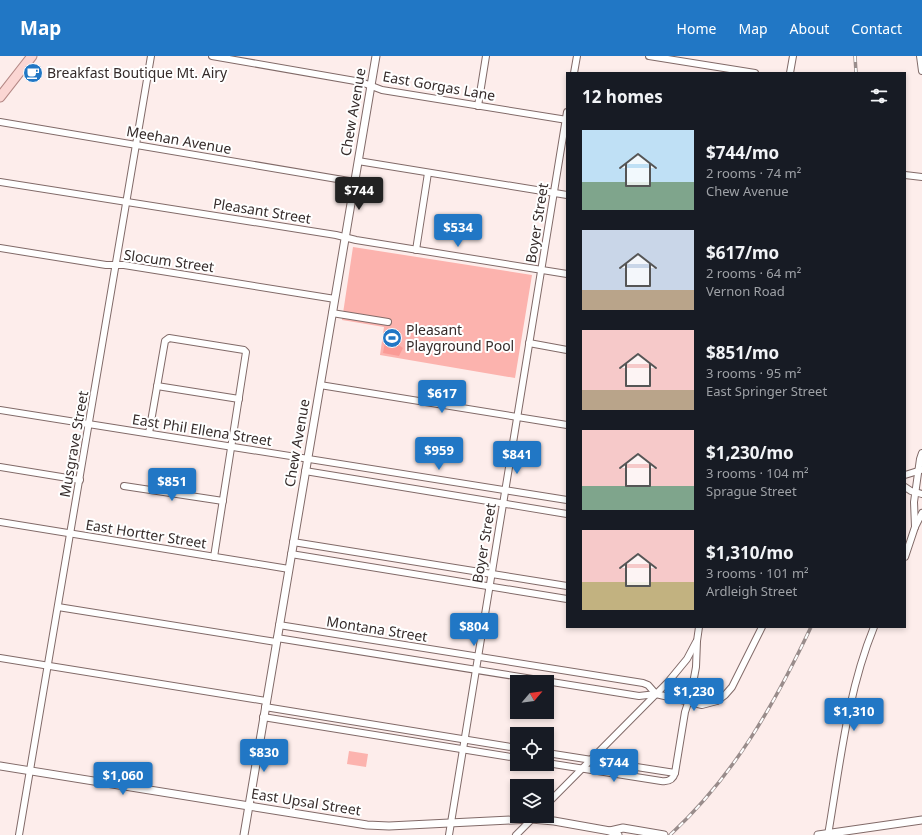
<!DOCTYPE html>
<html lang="en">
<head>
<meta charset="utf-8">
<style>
  :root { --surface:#171b24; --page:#242831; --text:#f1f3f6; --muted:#9ea1a6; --accent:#2177c5 }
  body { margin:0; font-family:"Noto Sans",sans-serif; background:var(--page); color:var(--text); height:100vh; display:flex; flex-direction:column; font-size:15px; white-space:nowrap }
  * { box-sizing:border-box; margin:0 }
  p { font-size:13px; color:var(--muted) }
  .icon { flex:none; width:22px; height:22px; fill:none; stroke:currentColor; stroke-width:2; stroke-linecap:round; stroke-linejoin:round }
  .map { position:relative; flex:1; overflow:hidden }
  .panel { position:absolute; left:566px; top:16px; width:340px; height:556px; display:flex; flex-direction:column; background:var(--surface); border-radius:0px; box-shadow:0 2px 6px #0003 }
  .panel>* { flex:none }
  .needle { width:26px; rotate:61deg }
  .controls { position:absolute; left:510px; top:619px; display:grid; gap:8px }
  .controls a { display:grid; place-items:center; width:44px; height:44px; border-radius:0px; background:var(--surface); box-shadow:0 2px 6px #0003; font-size:20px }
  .price { position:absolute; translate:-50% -34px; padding:0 9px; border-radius:4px; background:var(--accent); color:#fff; font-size:13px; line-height:26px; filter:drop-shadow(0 1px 2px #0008) }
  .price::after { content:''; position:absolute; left:50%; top:24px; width:12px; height:9px; margin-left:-6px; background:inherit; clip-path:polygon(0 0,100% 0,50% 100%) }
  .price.current { background:#222; color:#fff }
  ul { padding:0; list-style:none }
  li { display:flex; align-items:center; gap:12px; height:100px; padding:0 16px }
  li span { display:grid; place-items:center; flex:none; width:112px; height:80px; border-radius:0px; color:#555 }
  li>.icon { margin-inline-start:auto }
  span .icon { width:48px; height:48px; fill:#fffc; stroke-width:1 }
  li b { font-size:17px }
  h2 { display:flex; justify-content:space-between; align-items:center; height:48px; padding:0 16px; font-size:17px }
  header { display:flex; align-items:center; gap:24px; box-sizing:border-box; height:56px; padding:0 20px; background:var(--accent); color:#fff }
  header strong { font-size:19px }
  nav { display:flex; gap:22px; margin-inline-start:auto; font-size:14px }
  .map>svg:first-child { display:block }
  .green { fill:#fcb3ae }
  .water { fill:#fa9b96 }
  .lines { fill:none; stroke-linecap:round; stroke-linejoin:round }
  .minor-casing { stroke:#816a68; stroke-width:8 }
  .tertiary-casing { stroke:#816a68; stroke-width:9 }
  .primary-casing { stroke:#b48885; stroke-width:11 }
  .minor { stroke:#fff; stroke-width:6 }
  .tertiary { stroke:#fff; stroke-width:7 }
  .primary { stroke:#fbd6d3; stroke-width:9 }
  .rail-casing { stroke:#998c8b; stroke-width:3.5 }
  .rail { stroke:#fff; stroke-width:2; stroke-dasharray:6; stroke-linecap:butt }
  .labels { text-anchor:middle; stroke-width:4; stroke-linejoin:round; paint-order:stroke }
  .poi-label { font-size:14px; fill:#352b2a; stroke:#fff; text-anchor:start }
  .street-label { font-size:14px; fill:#352b2a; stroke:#fff }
</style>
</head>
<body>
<header>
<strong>Map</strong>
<nav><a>Home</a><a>Map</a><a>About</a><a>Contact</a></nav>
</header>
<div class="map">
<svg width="922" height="779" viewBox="0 0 922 779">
  <rect width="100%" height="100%" fill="#fdedeb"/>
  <g class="green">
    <polygon points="353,191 532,219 515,322 380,299 384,271 342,264"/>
    <polygon points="349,695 368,698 366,711 347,708"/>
  </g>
  <polygon class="water" points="387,275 398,276 397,288 403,292 399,300 383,297"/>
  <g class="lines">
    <defs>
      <g id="minor">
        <polyline points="212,0 361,26 382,34 567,64"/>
        <polyline points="649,0 755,17"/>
        <polyline points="920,0 922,15"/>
        <polyline points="574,17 577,0"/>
        <polyline points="790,17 793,0"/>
        <polyline points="478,50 486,0"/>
        <polyline points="0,66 355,126"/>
        <polyline points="358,105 567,139"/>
        <polyline points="905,119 922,121"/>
        <polyline points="0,126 336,179 356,184 567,218"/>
        <polyline points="0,192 106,209 124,209 335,243"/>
        <polyline points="416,194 428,117"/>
        <polyline points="332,257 388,266"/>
        <polyline points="529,287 567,294"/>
        <polyline points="320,329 567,369"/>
        <polyline points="157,330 239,343"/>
        <polyline points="0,354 567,444"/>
        <polyline points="149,377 165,285 169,282 244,294 246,296 214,501"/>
        <polyline points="0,411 80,424"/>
        <polyline points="305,415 567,458"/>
        <polyline points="905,419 921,414"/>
        <polyline points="124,430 223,445"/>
        <polyline points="905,431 911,435 922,438"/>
        <polyline points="0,466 289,513"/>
        <polyline points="915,471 914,446 920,403 922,397"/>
        <polyline points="293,486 567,530"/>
        <polyline points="291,498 567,543"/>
        <polyline points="905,501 915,471 922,457"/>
        <polyline points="58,551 276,586"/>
        <polyline points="279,569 643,627 648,629 656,638"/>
        <polyline points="277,582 639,640 656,638 702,649 717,645 725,639 732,631 762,571"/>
        <polyline points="0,602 266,645"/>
        <polyline points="265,651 517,692"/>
        <polyline points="263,661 517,702"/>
        <polyline points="547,697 675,717"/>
        <path d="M547 707 661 725C668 726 673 724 675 717L685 656 691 638 696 611 697 585 699 571"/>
        <polyline points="547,748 668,626 687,603 696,586"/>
        <polyline points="19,779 151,0"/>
        <polyline points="449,779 567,56"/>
        <polyline points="516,779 533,762"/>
        <path d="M828 779C840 709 847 637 874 571"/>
      </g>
      <g id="tertiary">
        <polyline points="0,710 367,769 389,770 531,763 554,765 610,775 618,779"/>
        <polyline points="610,775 623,772 664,779"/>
        <polyline points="244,779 376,0"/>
        <polyline points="818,779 922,764"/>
      </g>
      <polyline id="primary" points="0,41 32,0"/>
    </defs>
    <use href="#minor" class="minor-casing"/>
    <use href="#tertiary" class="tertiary-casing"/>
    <use href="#primary" class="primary-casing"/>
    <use href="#minor" class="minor"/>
    <use href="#tertiary" class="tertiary"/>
    <use href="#primary" class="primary"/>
    <defs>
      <g id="rail">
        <polyline points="855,0 856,17"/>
        <path d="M670 779C734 720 774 649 811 571"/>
      </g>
    </defs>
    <use href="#rail" class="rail-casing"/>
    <use href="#rail" class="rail"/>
  </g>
  <defs>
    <symbol id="cafe-disc" viewBox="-11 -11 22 22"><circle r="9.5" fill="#2177c5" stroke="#fff"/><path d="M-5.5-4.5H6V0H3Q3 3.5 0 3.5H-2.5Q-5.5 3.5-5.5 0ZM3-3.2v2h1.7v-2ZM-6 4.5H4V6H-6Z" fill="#fff"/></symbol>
    <symbol id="stadium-disc" viewBox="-11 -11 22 22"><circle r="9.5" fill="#2177c5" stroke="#fff"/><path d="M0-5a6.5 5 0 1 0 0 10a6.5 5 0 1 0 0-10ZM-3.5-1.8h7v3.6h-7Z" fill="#fff"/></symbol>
  </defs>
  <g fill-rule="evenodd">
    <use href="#cafe-disc" x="22" y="6" width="22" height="22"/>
    <use href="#stadium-disc" x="381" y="271" width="22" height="22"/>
  </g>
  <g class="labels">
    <g class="poi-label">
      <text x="47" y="22">Breakfast Boutique Mt. Airy</text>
      <text x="406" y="279">Pleasant<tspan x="406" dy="16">Playground Pool</tspan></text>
    </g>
    <g class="street-label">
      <text transform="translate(439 30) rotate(10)" y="5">East Gorgas Lane</text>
      <text transform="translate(353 56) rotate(-80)" y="5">Chew Avenue</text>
      <text transform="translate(179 84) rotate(10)" y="5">Meehan Avenue</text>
      <text transform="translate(262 155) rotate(9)" y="5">Pleasant Street</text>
      <text transform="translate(537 167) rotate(-81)" y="5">Boyer Street</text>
      <text transform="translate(169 205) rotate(8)" y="5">Slocum Street</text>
      <text transform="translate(202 374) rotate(9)" y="5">East Phil Ellena Street</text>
      <text transform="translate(297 387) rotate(-80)" y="5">Chew Avenue</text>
      <text transform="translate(74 388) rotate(-80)" y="5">Musgrave Street</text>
      <text transform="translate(146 478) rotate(9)" y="5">East Hortter Street</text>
      <text transform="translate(484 487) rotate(-80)" y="5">Boyer Street</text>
      <text transform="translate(377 573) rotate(9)" y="5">Montana Street</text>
      <text transform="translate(306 746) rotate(9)" y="5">East Upsal Street</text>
    </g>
  </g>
</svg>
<div class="controls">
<a><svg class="needle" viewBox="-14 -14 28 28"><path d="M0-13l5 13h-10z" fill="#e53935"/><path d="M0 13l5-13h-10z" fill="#9ea1a6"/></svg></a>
<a><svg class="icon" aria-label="locate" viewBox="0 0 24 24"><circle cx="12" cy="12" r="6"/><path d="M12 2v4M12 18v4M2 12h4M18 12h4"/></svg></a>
<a><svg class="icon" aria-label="layers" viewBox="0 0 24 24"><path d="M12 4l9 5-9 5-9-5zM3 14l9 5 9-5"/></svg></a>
</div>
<b class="price current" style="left:359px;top:155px">$744</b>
<b class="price" style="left:458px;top:192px">$534</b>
<b class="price" style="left:442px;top:358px">$617</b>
<b class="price" style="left:439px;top:415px">$959</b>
<b class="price" style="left:517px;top:419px">$841</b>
<b class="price" style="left:172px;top:446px">$851</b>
<b class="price" style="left:474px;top:591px">$804</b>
<b class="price" style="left:694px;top:656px">$1,230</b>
<b class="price" style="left:854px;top:676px">$1,310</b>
<b class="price" style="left:264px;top:717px">$830</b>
<b class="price" style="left:614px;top:727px">$744</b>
<b class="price" style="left:123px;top:740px">$1,060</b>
<section class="panel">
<h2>12 homes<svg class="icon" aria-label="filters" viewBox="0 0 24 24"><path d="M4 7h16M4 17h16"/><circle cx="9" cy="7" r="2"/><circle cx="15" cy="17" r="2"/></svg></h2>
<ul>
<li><span style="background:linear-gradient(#bfe0f5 65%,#7fa58c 0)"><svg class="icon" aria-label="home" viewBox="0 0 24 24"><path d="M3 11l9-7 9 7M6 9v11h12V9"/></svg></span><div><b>$744/mo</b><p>2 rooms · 74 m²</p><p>Chew Avenue</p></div></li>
<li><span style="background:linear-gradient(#c9d6e8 75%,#b9a48a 0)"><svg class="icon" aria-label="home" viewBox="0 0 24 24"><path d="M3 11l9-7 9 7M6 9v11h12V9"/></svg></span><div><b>$617/mo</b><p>2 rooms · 64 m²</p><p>Vernon Road</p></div></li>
<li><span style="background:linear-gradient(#f6c9c9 75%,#b9a48a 0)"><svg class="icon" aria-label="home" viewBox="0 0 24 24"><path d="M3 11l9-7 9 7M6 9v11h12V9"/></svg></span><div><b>$851/mo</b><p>3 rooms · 95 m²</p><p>East Springer Street</p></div></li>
<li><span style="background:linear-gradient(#f6c9c9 70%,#7fa58c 0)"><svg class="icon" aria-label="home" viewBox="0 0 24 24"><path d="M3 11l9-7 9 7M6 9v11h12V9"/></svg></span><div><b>$1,230/mo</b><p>3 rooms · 104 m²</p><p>Sprague Street</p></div></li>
<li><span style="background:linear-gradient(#f6c9c9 65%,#c2b280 0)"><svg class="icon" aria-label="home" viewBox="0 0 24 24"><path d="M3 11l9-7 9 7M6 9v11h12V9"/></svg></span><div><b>$1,310/mo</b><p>3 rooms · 101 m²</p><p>Ardleigh Street</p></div></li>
</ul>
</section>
</div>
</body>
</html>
